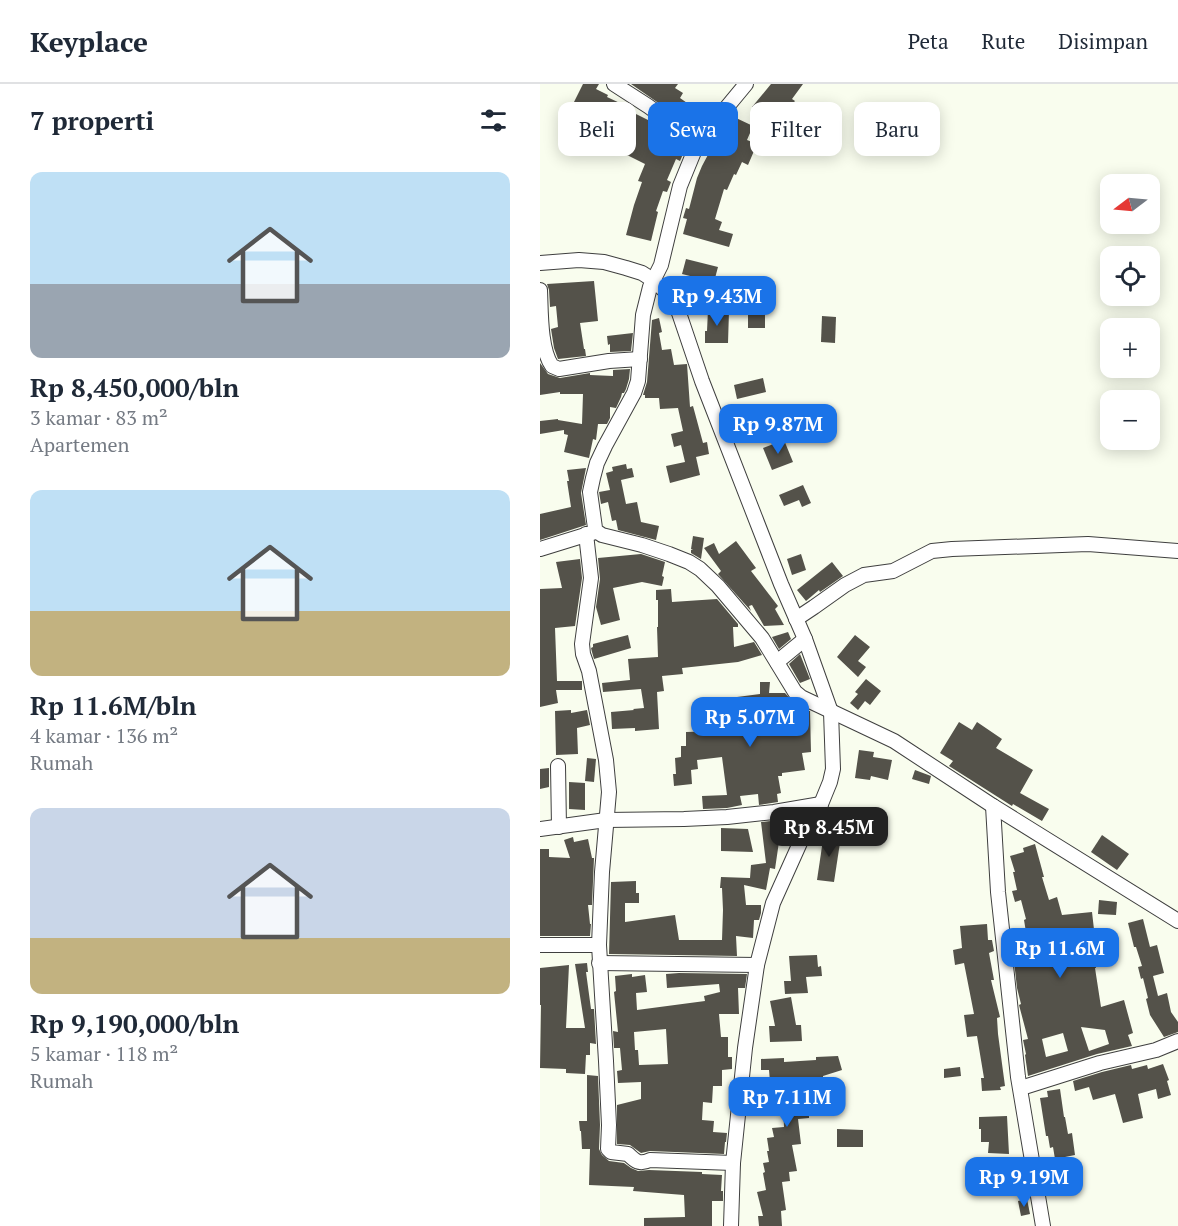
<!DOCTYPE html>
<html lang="id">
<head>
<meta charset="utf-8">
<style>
  :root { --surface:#fff; --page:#f2f2f3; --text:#1f2937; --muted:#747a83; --line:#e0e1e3; --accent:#1a73e8 }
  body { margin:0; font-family:"PT Serif",serif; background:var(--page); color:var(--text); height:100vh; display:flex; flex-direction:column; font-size:22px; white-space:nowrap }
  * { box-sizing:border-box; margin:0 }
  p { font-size:20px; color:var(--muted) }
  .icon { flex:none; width:33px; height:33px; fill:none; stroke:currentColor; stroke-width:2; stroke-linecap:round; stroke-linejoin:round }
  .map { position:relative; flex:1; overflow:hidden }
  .side { display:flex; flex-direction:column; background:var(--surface); width:540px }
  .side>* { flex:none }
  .hud { position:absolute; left:18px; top:18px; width:530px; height:54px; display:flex; gap:12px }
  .needle { width:39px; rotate:254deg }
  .tools { position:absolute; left:560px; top:90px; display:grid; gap:12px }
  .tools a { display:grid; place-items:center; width:60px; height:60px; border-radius:12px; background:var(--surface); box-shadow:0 3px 15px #0003; font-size:30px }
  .price { position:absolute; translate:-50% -51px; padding:0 14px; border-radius:12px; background:var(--accent); color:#fff; font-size:20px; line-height:39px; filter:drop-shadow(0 2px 3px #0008) }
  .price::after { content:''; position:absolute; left:50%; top:36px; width:18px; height:14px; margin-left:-9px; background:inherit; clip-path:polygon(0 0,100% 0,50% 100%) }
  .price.current { background:#222; color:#fff }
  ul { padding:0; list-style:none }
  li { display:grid; align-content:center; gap:12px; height:318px; padding:0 30px }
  li span { display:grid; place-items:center; height:186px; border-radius:12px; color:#555 }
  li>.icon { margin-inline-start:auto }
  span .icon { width:108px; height:108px; fill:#fffc; stroke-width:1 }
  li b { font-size:26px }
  h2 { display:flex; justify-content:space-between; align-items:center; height:72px; padding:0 30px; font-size:26px }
  .chip { padding:0 21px; border-radius:12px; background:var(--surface); box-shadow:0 3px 15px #0003; font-size:21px; line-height:54px }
  .chip.current { background:var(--accent); color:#fff }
  header { display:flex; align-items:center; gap:36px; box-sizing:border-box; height:84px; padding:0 30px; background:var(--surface); border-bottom:2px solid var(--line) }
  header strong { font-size:28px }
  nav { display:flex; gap:33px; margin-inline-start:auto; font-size:21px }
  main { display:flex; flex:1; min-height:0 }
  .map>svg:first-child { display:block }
  .building { fill:#54524a; fill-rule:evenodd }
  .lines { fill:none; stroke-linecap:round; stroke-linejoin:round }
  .minor-casing { stroke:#3f3f3f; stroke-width:16 }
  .minor { stroke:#fff; stroke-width:14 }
</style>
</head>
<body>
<header>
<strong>Keyplace</strong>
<nav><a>Peta</a><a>Rute</a><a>Disimpan</a></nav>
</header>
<main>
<section class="side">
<h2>7 properti<svg class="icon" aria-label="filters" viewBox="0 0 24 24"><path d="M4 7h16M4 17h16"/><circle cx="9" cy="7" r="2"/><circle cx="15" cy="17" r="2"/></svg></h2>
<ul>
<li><span style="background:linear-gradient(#bfe0f5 60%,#9aa5b1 0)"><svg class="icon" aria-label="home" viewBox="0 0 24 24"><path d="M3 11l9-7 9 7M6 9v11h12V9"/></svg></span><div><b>Rp 8,450,000/bln</b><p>3 kamar · 83 m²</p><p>Apartemen</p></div></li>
<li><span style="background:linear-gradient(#bfe0f5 65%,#c2b280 0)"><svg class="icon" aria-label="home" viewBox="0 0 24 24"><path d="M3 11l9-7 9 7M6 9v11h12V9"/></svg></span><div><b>Rp 11.6M/bln</b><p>4 kamar · 136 m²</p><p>Rumah</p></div></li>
<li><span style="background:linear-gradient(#c9d6e8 70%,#c2b280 0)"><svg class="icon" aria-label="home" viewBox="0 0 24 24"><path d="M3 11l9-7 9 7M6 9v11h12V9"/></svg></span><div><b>Rp 9,190,000/bln</b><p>5 kamar · 118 m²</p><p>Rumah</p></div></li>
</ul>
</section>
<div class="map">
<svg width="638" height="1142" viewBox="0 0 638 1142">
  <rect width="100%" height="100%" fill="#f9fdee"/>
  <g class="building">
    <polygon points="43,0 59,0 56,5 68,11 67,13 82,20 80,22 118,41 147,61 140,77 136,75 127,96 131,98 127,108 123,107 116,127 118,128 111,157 86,151 94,121 102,98 98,97 105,80 85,70 94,52 92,51 93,49 74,40 76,37 34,18"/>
    <polygon points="91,0 138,0 135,4 143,9 140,14 150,21 140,34"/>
    <polygon points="231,0 263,0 252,15 255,17 234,41 212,23"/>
    <polygon points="194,33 213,42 207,56 217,60 208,81 202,78 196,91 194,90 187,106 184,105 175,135 182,138 179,146 193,150 189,163 143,150 147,135 143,134 146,124 149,125 157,94 162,82 170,67 174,69 184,46 187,47"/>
    <polygon points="146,175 178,183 174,198 142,190"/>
    <polygon points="54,197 58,237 40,239 44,265 45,265 46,272 18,275 14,264 11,245 18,243 16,222 10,223 9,206 7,200"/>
    <polygon points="168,226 189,227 188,259 165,259 165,247 167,247"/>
    <rect x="208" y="230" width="17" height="14"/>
    <polygon points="282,232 296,233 295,259 281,258"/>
    <polygon points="119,234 122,248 119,249 122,266 131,265 134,281 147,280 150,323 153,322 163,359 167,358 169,370 156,373 160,391 130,399 126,382 145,378 141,361 134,363 131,350 143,347 138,324 120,325 119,314 105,314 105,311 103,311 107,298 112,236"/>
    <polygon points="93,249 91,267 70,268 70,260 68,261 67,252"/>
    <polygon points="0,279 8,290 20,294 50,289 50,291 73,292 73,286 90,285 89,295 86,305 84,309 82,309 81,313 76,324 70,323 70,334 67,340 58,340 56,356 53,355 49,374 24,368 28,351 24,350 24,346 0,350 0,337 18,335 18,336 42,340 43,310 20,310 20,308 0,311"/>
    <polygon points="223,294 226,308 197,315 194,301"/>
    <polygon points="244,356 253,378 232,386 223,364"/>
    <polygon points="86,380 87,385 92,384 94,393 81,396 86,420 97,418 101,438 119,442 116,456 78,446 76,436 72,437 68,418 61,420 59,408 70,406 66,389 73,387 72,383"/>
    <polygon points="46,384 41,409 46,441 0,456 0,430 31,423 27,397 29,397 27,386"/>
    <polygon points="263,401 271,419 262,423 259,416 244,422 239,411"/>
    <polygon points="153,452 164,454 161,475 151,469 151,466 153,465 151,465"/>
    <polygon points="196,457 216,484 211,487 238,522 235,525 244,541 224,542 212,521 209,522 211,527 178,490 181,487 164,464 174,459 179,470"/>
    <polygon points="101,470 125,478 122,492 124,493 122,502 102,498 73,504 80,536 61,541 56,523 60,495 58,474"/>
    <polygon points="261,470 266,486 252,491 247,475"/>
    <polygon points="40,475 42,494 35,542 15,544 17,597 42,597 42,606 16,606 18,619 0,623 0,505 22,504 16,478"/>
    <polygon points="292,478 303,492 280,508 279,506 266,517 257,506"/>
    <polygon points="131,505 132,518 177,515 198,540 198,543 193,543 194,563 214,558 222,571 198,578 142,584 143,590 122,592 124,607 117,608 119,645 95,647 95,644 72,645 71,628 94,626 93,625 104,624 101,605 63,608 62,599 90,596 88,575 118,573 117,543 118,543 118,516 116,516 116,506"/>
    <polygon points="248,548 251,555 239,565 232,553"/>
    <polygon points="88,551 91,564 54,575 52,568 51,564 53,563 53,560"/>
    <polygon points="315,551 330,563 318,577 326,583 318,593 297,573"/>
    <polygon points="260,570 270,595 260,599 249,580"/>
    <polygon points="326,595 341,607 330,621 325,617 318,626 310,619 318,610 315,608"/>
    <polygon points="220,598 230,598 229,609 245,609 253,618 253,627 270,627 271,668 262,669 265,686 242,689 242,692 238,692 241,709 237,710 238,718 219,721 218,710 200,712 202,721 187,724 163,725 162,712 187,711 182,673 157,676 158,685 151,686 152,700 134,702 133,690 136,690 135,674 141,673 141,662 146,662 146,648 177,647 175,633 199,629 197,613 220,610"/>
    <polygon points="31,626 31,629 47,626 50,641 37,644 38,670 16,671 15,627"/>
    <polygon points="419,638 432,646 437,638 462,655 456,664 493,686 480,709 509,725 502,737 473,720 472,722 409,682 413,677 400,669"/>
    <polygon points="319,666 334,668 333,673 352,676 348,696 331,692 330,696 315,694"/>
    <polygon points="47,674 56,675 54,698 45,697"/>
    <polygon points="9,684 9,703 0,705 0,685"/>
    <polygon points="375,686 391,692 389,700 372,695"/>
    <polygon points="29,698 45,699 45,726 29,725"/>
    <polygon points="240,736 253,737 252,752 240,751 235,785 230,784 226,806 204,801 206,821 221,821 221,829 219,836 214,836 213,854 196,852 197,872 69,870 71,798 96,797 96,809 99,809 99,819 85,819 85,838 135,831 139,856 182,856 183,826 182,804 180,804 181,793 210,794 211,781 226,779 221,738"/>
    <polygon points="181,744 208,745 213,768 181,767"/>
    <polygon points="284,749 301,752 294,798 277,796"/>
    <polygon points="562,751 589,770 577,786 551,768"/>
    <polygon points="33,753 34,758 48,755 52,774 54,774 52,821 48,821 50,840 51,840 50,852 0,852 0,765 9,765 9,773 30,774 24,756"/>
    <path d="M495 760 504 793H502L509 816 517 813 522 831 552 828 556 863H553L556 884H555L561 923 584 916 593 949 588 951 592 962 557 970 488 992 485 971 486 970 483 956 488 955 479 921 481 920 477 904 474 877 482 875 477 856 487 854 484 836 486 835 481 816 475 818 472 807 477 806 473 788H475L470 772 484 768 483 764ZM541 943 565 946 569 960 549 967ZM523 949 528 967 506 973 502 955Z"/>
    <polygon points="559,816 577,818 576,831 558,830"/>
    <polygon points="603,835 610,863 617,861 624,889 613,892 618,912 627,909 631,928 638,938 638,948 624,953 610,931 606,915 608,914 603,894 601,895 598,883 602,882 596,863 594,863 588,839"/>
    <polygon points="447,840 448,856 452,856 454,867 449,869 454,896 451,896 460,933 457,934 458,950 465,1002 460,1003 461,1006 442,1007 441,994 444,994 437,952 427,953 424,931 434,930 424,879 415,881 413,866 422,864 420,842"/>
    <polygon points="277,871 278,883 281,882 282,892 266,893 268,909 245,910 244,897 251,897 249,872"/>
    <polygon points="47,879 48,888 46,888 51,925 54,925 56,960 50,959 50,971 46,971 45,990 26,989 26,985 0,984 1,921 0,921 0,884 29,881 26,944 45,944 35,880"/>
    <path d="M139 889 207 890 205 904H198L199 930H179L181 953H188V973H192V985L182 986V1002H173L172 1019 163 1018 162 1036 174 1037 173 1048 187 1049 186 1058H185L184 1070 110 1067 101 1069 90 1061 77 1060V1021L101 1015V998L78 999 77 987 82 986 80 964H74L73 947 78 948 74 908 76 907 75 892 92 890V893L105 891 107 908 96 909 97 926 165 917 164 912 180 908 179 900 127 904 126 890ZM126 945 128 980 99 981 98 966H95L94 948Z"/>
    <polygon points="251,913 256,941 261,941 262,957 230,958 229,942 235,942 230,917"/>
    <polygon points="298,972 302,986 283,992 283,993 275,994 275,998 251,999 253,1023 269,1022 269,1034 258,1035 261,1060 252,1061 257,1087 249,1088 250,1097 242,1098 246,1126 241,1127 242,1142 219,1142 218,1132 223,1132 217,1108 226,1106 223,1089 225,1088 223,1079 229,1078 227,1067 229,1067 227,1054 234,1053 232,1044 244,1043 243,1020 232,1021 229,986 221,986 221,975 244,974 244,978 276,976 276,973"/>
    <polygon points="623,980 629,996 627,997 631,1011 618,1015 616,1005 598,1010 603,1034 583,1039 575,1010 553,1016 549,1003 535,1007 533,997 562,988 591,981 592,985 607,981 608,985"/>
    <polygon points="420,983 421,992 404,994 404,985"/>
    <polygon points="47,991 58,992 60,1041 59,1065 62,1071 69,1077 84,1079 91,1084 98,1087 109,1086 162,1088 162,1090 182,1091 181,1107 183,1107 183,1117 172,1117 172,1142 104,1142 104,1134 145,1133 144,1111 93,1107 94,1103 49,1101 50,1065 42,1065 41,1047 40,1047 39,1037 47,1037"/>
    <polygon points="520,1005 524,1033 525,1033 528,1050 532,1049 535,1071 515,1075 513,1063 510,1064 508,1052 506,1052 500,1014 508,1013 507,1007"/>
    <polygon points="467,1032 469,1070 448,1069 449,1058 441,1058 441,1045 439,1045 439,1033"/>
    <polygon points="297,1045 323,1046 323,1063 297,1063"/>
    <polygon points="487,1115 490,1130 481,1132 478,1117"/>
  </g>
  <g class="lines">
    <defs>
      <g id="minor">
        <polyline points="74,0 108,22 158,58"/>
        <polyline points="206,0 158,58 140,102 121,181 110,203 103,231 98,297 94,309 65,362 57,379 53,394 50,408 55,444 56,447 62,451 102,461 129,470 149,478 160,485 178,502 222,554 255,608 261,613 354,657 453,722 638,837"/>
        <polyline points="0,179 39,176 64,178 86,184 102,189 113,196 124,206 133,217 139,229 162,297 241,500 265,555 291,628 293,685 290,698 281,720 264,750 233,819 217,881 205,964 193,1079 191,1142"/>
        <path d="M0 206C1 227 0 265 12 282L19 285 69 277 100 275"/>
        <path d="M46 450 51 494 42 560 43 570 49 587 66 676 69 708 62 788 59 861 66 977 69 1041 68 1065 71 1068 88 1070C95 1077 99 1081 110 1076L193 1079"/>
        <polyline points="0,465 55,448"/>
        <polyline points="256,535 274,523 305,501 324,491 353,487 392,467 412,465 548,460 638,467"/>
        <polyline points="237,578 265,555"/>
        <polyline points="18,682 19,743"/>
        <polyline points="453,722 458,808 478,993 503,1142"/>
        <polyline points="0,745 66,736 144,735 187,733 234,728 281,720"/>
        <polyline points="0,861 59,861"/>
        <polyline points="59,879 217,881"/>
        <polyline points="481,1004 560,979 616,966 638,957"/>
      </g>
    </defs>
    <use href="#minor" class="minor-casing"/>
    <use href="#minor" class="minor"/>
  </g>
</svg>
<div class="tools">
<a><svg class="needle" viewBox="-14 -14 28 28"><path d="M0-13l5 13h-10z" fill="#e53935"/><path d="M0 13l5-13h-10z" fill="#747a83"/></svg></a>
<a><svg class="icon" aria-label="locate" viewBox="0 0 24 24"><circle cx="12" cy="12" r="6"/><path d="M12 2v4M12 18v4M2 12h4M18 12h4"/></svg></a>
<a>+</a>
<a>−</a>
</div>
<b class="price" style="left:177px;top:243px">Rp 9.43M</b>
<b class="price" style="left:238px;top:371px">Rp 9.87M</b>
<b class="price" style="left:210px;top:664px">Rp 5.07M</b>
<b class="price current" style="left:289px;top:774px">Rp 8.45M</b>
<b class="price" style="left:520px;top:895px">Rp 11.6M</b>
<b class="price" style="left:247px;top:1044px">Rp 7.11M</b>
<b class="price" style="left:484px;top:1124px">Rp 9.19M</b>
<div class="hud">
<a class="chip">Beli</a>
<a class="chip current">Sewa</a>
<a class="chip">Filter</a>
<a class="chip">Baru</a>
</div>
</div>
</main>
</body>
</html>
